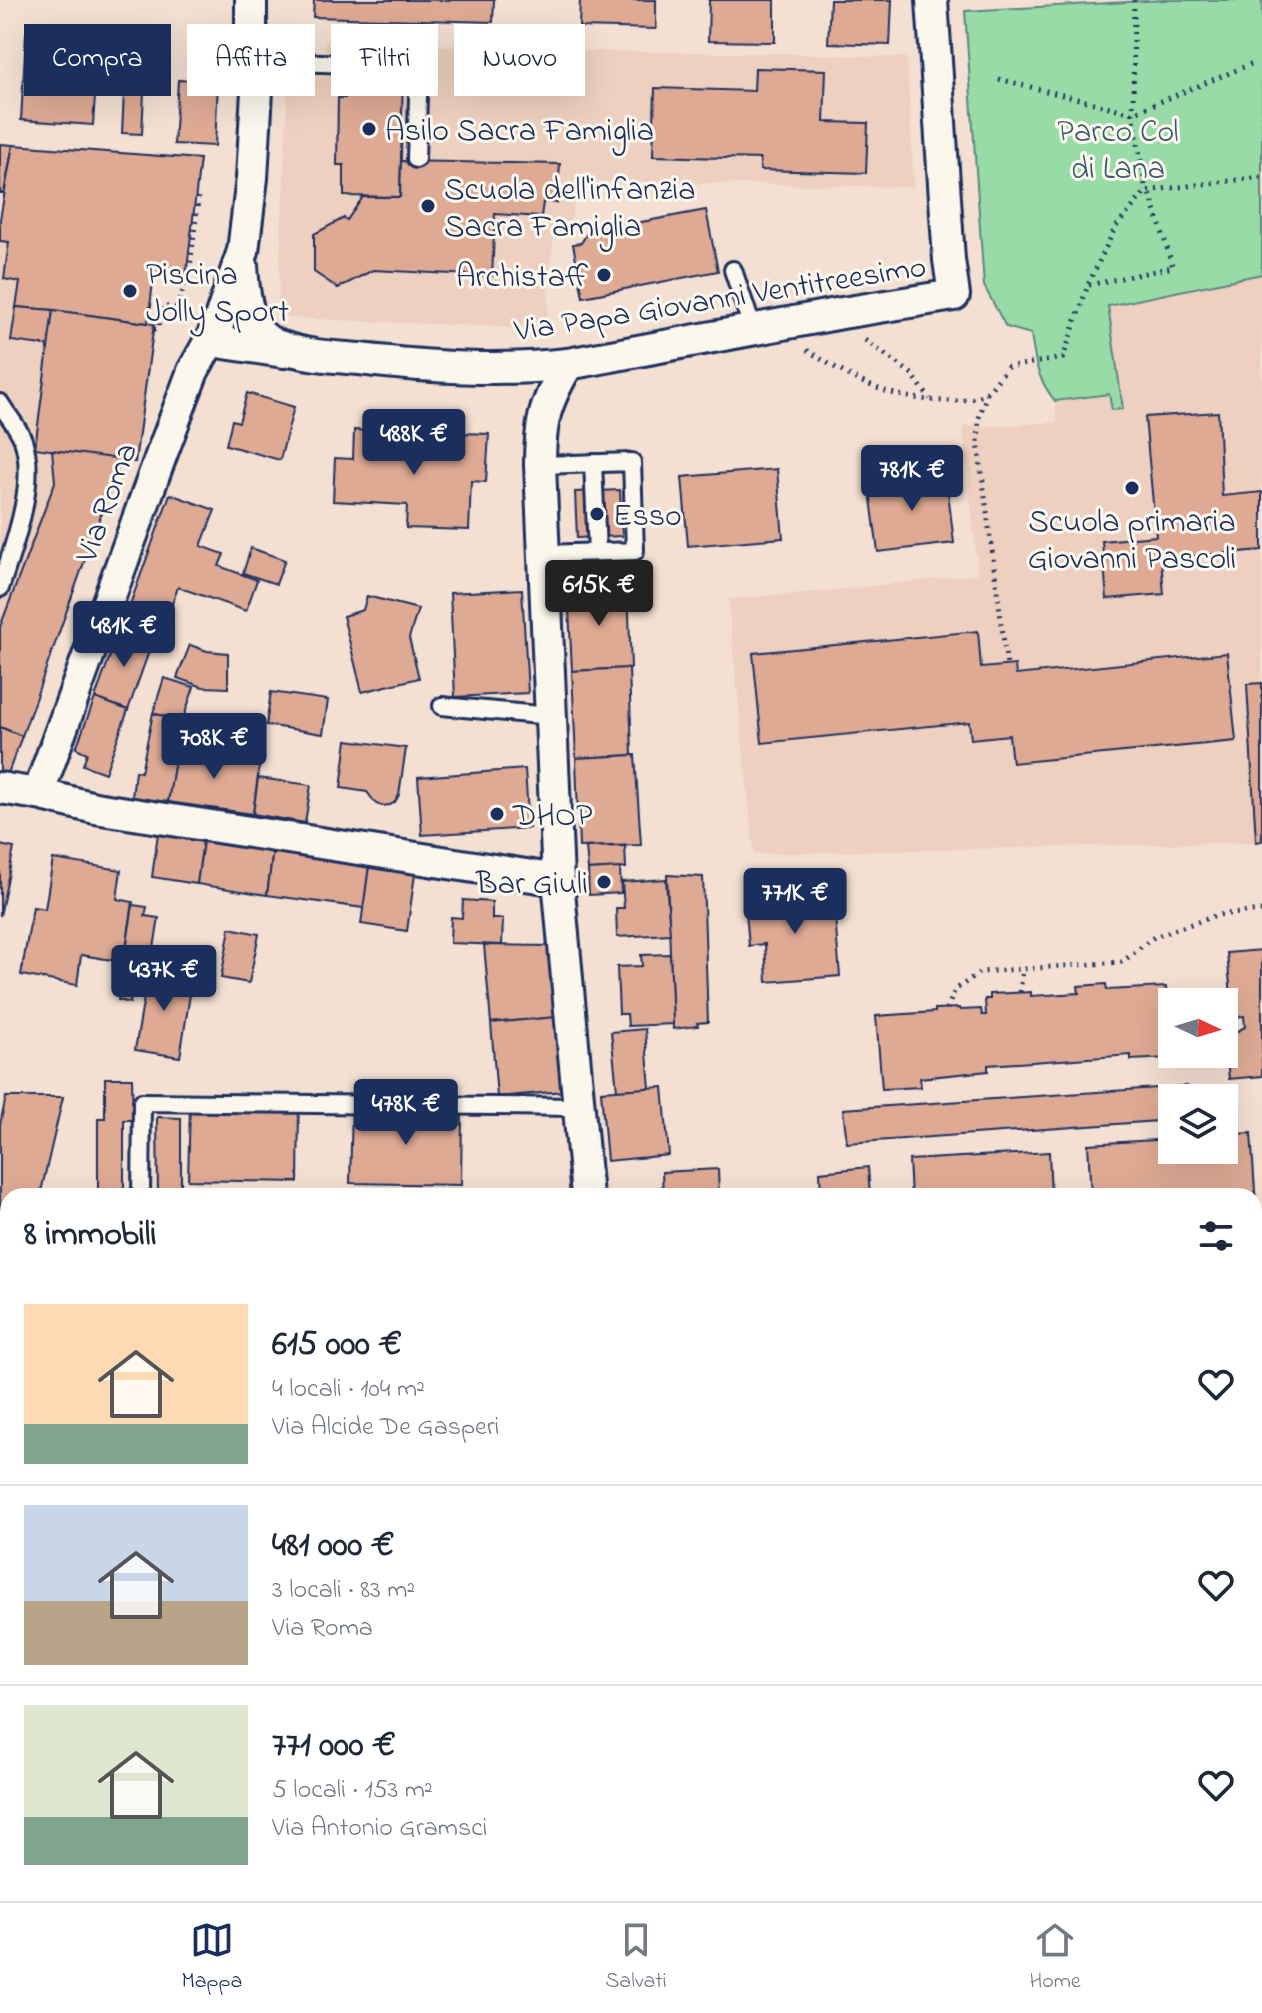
<!DOCTYPE html>
<html lang="it">
<head>
<meta charset="utf-8">
<style>
  :root { --surface:#fff; --page:#f6f6f7; --text:#1f2937; --muted:#747a83; --line:#e0e1e3; --accent:#1b2f5e }
  body { margin:0; font-family:"Indie Flower",sans-serif; background:var(--page); color:var(--text); height:100vh; display:flex; flex-direction:column; font-size:30px; white-space:nowrap }
  * { box-sizing:border-box; margin:0 }
  p { font-size:26px; color:var(--muted) }
  .icon { flex:none; width:44px; height:44px; fill:none; stroke:currentColor; stroke-width:2; stroke-linecap:round; stroke-linejoin:round }
  .map { position:relative; flex:1; overflow:hidden }
  .drawer { position:absolute; left:0px; top:1188px; width:1262px; height:714px; display:flex; flex-direction:column; background:var(--surface); border-radius:24px 24px 0 0; box-shadow:0 8px 32px #0002 }
  .drawer>* { flex:none }
  .banner { position:absolute; left:24px; top:24px; width:800px; height:72px; display:flex; gap:16px }
  .needle { width:52px; rotate:94deg }
  .buttons { position:absolute; left:1158px; top:988px; display:grid; gap:16px }
  .buttons a { display:grid; place-items:center; width:80px; height:80px; border-radius:0px; background:var(--surface); box-shadow:0 8px 32px #0002; font-size:40px }
  .price { position:absolute; translate:-50% -68px; padding:0 18px; border-radius:8px; background:var(--accent); color:#fff; font-size:26px; line-height:52px; filter:drop-shadow(0 2px 4px #0008) }
  .price::after { content:''; position:absolute; left:50%; top:48px; width:24px; height:18px; margin-left:-12px; background:inherit; clip-path:polygon(0 0,100% 0,50% 100%) }
  .price.on { background:#222; color:#fff }
  ul { padding:0; list-style:none }
  li { display:flex; align-items:center; gap:24px; height:200px; padding:0 24px }
  li+li { border-top:2px solid var(--line) }
  li span { display:grid; place-items:center; flex:none; width:224px; height:160px; border-radius:0px; color:#555 }
  li>.icon { margin-inline-start:auto }
  span .icon { width:96px; height:96px; fill:#fffc; stroke-width:1 }
  li b { font-size:34px }
  h2 { display:flex; justify-content:space-between; align-items:center; height:96px; padding:0 24px; font-size:34px }
  .tag { padding:0 28px; border-radius:0px; background:var(--surface); box-shadow:0 8px 32px #0002; font-size:28px; line-height:72px }
  .tag.on { background:var(--accent); color:#fff }
  .tabs { display:flex; justify-content:space-around; align-items:center; height:112px; border-top:2px solid var(--line); background:var(--surface); font-size:22px; color:var(--muted) }
  .tabs a { display:grid; justify-items:center; gap:4px }
  .tabs .on { color:var(--accent) }
  .map>svg:first-child { display:block }
  .built { fill:#edd0bf }
  .green { fill:#98dba6; stroke:#5a8582; stroke-width:2 }
  .building { fill:#dfaa94; stroke:#1b2f5e; stroke-width:2 }
  .lines { fill:none; stroke-linecap:round; stroke-linejoin:round }
  .service-casing { stroke:#1b2f5e; stroke-width:22 }
  .minor-casing { stroke:#1b2f5e; stroke-width:36 }
  .path { stroke:#1b2f5e; stroke-width:5; stroke-dasharray:2 6; stroke-linecap:butt }
  .service { stroke:#fbf7ec; stroke-width:16 }
  .minor { stroke:#fbf7ec; stroke-width:30 }
  .poi-dot { fill:#1b2f5e; stroke:#fbf7ec; stroke-width:3 }
  .labels { text-anchor:middle; stroke-width:6; stroke-linejoin:round; paint-order:stroke }
  .poi-label { font-size:32px; fill:#1b2f5e; stroke:#fbf7ec; text-anchor:start }
  .park-label { font-size:32px; fill:#3a5a70; stroke:#fbf7ec }
  .street-label { font-size:32px; fill:#1b2f5e; stroke:#fbf7ec }
</style>
</head>
<body>
<div class="map">
<svg width="1262" height="1901" viewBox="0 0 1262 1901">
  <rect width="100%" height="100%" fill="#f3e0d2"/>
  <filter id="ink" filterUnits="userSpaceOnUse"><feTurbulence type="fractalNoise" baseFrequency=".0125" numOctaves="2"/><feDisplacementMap in="SourceGraphic" scale="16" xChannelSelector="R" yChannelSelector="G"/><feConvolveMatrix kernelMatrix="1 2 1 2 8 2 1 2 1" color-interpolation-filters="sRGB"/></filter>
  <g filter="url(#ink)">
    <g class="built">
      <polygon points="325,42 579,51 811,54 907,58 914,187 579,181 568,232 554,232 546,329 289,318 278,304 288,87 298,76 324,77"/>
      <polygon points="0,241 9,242 4,279 20,282 11,341 49,346 35,447 121,459 22,736 13,757 0,775"/>
      <polygon points="1262,274 1262,842 754,854 728,599 818,592 978,574 963,426 978,427 1057,422 1055,401 1110,394 1112,409 1123,409 1108,306"/>
    </g>
    <path class="green" d="M1163 0H1262V274L1108 306 1123 409 1112 410 1109 394 1055 401C1037 378 1035 363 1031 334L1006 327 984 286 965 11Z"/>
    <g class="building">
      <polygon points="314,0 494,0 493,22 313,17"/>
      <polygon points="580,0 656,0 656,29 579,27"/>
      <polygon points="709,0 775,0 775,42 708,41"/>
      <polygon points="830,0 892,0 890,45 828,43"/>
      <polygon points="26,33 94,37 93,51 98,52 93,125 21,120"/>
      <polygon points="755,68 826,70 824,122 868,123 866,173 760,170 760,159 653,156 655,88 754,91"/>
      <polygon points="346,71 403,72 400,197 344,196 344,165 337,165 338,98 345,98"/>
      <polygon points="125,72 145,72 142,134 122,133"/>
      <polygon points="178,80 218,82 215,146 174,144"/>
      <polygon points="0,144 13,145 4,193 0,193"/>
      <polygon points="13,145 200,159 186,277 154,274 148,323 53,310 16,307 20,282 4,279 9,242 0,241 0,219"/>
      <polygon points="401,161 560,164 557,203 543,202 541,217 495,214 492,276 373,270 338,288 314,272 314,234 344,218 347,220 363,197 400,197"/>
      <polygon points="706,210 718,271 583,297 573,244 581,243 588,232"/>
      <polygon points="16,307 53,310 49,346 11,341"/>
      <polygon points="53,310 154,324 135,462 35,448"/>
      <polygon points="247,393 294,407 280,460 226,445 232,420 239,422"/>
      <polygon points="1218,412 1222,496 1262,492 1262,550 1161,559 1164,594 1107,599 1102,541 1156,536 1145,417"/>
      <polygon points="409,424 417,425 418,432 425,432 424,443 434,444 434,457 448,458 449,444 464,445 464,433 489,434 486,482 471,481 469,530 406,528 407,505 333,501 335,458 353,459 354,430 373,431 373,445 381,446 380,453 385,453 387,433 409,434"/>
      <polygon points="52,450 121,459 22,736 0,727 0,627 55,482"/>
      <polygon points="777,469 783,538 688,546 682,477"/>
      <polygon points="946,475 954,543 878,552 869,484"/>
      <polygon points="620,490 622,536 577,538 575,492"/>
      <polygon points="170,494 215,510 201,546 224,554 219,566 257,580 246,611 178,587 164,627 127,613"/>
      <polygon points="251,548 285,560 276,584 243,573"/>
      <polygon points="588,566 625,567 625,588 587,586"/>
      <polygon points="587,586 628,588 631,668 572,671 568,588"/>
      <polygon points="522,589 528,693 455,697 450,593"/>
      <polygon points="367,596 418,609 409,638 419,678 362,692 343,616 363,610"/>
      <polygon points="120,628 153,640 128,710 95,698"/>
      <polygon points="978,631 981,668 1015,665 1016,675 1227,653 1236,741 1012,763 1009,735 971,739 969,722 762,743 753,653"/>
      <polygon points="190,645 207,651 228,653 228,688 203,687 177,678"/>
      <polygon points="629,668 632,755 576,758 572,671"/>
      <polygon points="164,678 194,687 182,722 153,713"/>
      <polygon points="1262,683 1262,841 1256,842 1247,684"/>
      <polygon points="271,692 328,700 323,734 266,725"/>
      <polygon points="95,698 128,710 105,773 83,765 87,753 76,748"/>
      <polygon points="153,713 182,722 168,802 132,798 135,771 141,772"/>
      <polygon points="0,727 22,736 7,776 0,775"/>
      <polygon points="347,740 406,748 399,795 395,802 390,805 382,806 376,804 367,792 341,788"/>
      <polygon points="177,748 260,760 253,814 168,802"/>
      <polygon points="635,755 641,845 579,847 576,758"/>
      <polygon points="525,769 529,828 422,835 418,777"/>
      <polygon points="258,778 311,785 305,823 253,814"/>
      <polygon points="158,833 203,841 197,884 152,877"/>
      <polygon points="203,841 273,850 267,895 197,884"/>
      <polygon points="0,845 14,848 0,916"/>
      <polygon points="625,846 626,868 588,870 586,847"/>
      <polygon points="273,850 369,866 364,908 267,895"/>
      <polygon points="53,859 121,870 117,899 133,902 124,962 81,955 77,985 21,975 33,907 45,909"/>
      <polygon points="369,866 415,874 407,931 361,924"/>
      <polygon points="620,868 621,893 589,895 588,870"/>
      <polygon points="667,875 703,877 708,1022 697,1023 698,1026 673,1029"/>
      <polygon points="666,879 670,934 617,937 616,908 624,908 622,882"/>
      <polygon points="833,893 840,976 767,982 765,944 749,946 745,900"/>
      <polygon points="463,900 492,902 492,919 503,919 502,945 450,943 451,917 462,918"/>
      <polygon points="133,905 147,907 145,916 159,918 151,966 124,962"/>
      <polygon points="230,928 259,934 249,983 221,978"/>
      <polygon points="484,945 549,946 557,1017 491,1023"/>
      <polygon points="1262,950 1262,1076 1229,1079 1225,1038 1245,1027 1244,1016 1233,1017 1227,953"/>
      <polygon points="670,954 673,1024 628,1026 627,1014 619,1014 617,967 642,966 641,955"/>
      <polygon points="149,968 193,976 180,1057 135,1050"/>
      <polygon points="121,983 134,986 130,1003 118,1000"/>
      <polygon points="1106,984 1107,990 1166,987 1170,1058 1131,1060 1131,1055 988,1065 988,1071 920,1078 921,1087 882,1089 876,1016 935,1012 935,1009 959,1008 960,1010 981,1009 982,1015 986,1015 985,999 990,999 990,994 1031,992 1031,996 1079,993 1078,986"/>
      <polygon points="557,1017 564,1091 497,1097 491,1023"/>
      <polygon points="645,1029 650,1088 617,1090 611,1032"/>
      <polygon points="105,1078 132,1078 133,1120 124,1120 124,1196 98,1196 98,1118 105,1118"/>
      <polygon points="1187,1086 1188,1098 1172,1098 1172,1120 847,1143 843,1109"/>
      <polygon points="663,1087 669,1155 607,1161 601,1091"/>
      <polygon points="6,1097 63,1097 40,1196 8,1196 8,1268 0,1268 0,1124"/>
      <polygon points="190,1106 299,1108 298,1182 188,1180"/>
      <polygon points="352,1109 462,1111 461,1185 350,1183"/>
      <polygon points="157,1117 181,1118 181,1196 158,1196"/>
      <polygon points="1251,1133 1259,1249 1254,1249 1254,1196 1091,1196 1088,1144 1172,1139 1172,1150 1224,1150 1224,1135"/>
      <polygon points="1049,1152 1051,1196 911,1196 909,1160"/>
      <polygon points="868,1167 870,1196 812,1196 812,1193 821,1192 820,1172"/>
      <polygon points="718,1169 719,1196 659,1196 663,1196 662,1172"/>
      <polygon points="1254,1381 1260,1381 1262,1403 1262,1458 1254,1458"/>
      <rect x="0" y="1481" width="8" height="49"/>
      <polygon points="1262,1558 1262,1639 1254,1640 1254,1559"/>
      <rect x="0" y="1622" width="8" height="67"/>
      <rect x="0" y="1789" width="8" height="69"/>
      <polygon points="726,1894 857,1894 858,1901 727,1901"/>
    </g>
    <g class="lines">
      <defs>
        <g id="service">
          <polyline points="256,61 419,66 416,159"/>
          <polyline points="733,270 753,330"/>
          <path d="M0 403C7 415 19 428 23 440 38 483 13 547 0 588"/>
          <polyline points="593,463 597,552"/>
          <polyline points="540,465 632,462 635,551 544,554"/>
          <polyline points="442,706 550,716"/>
          <polyline points="141,1196 142,1102 577,1107"/>
          <polyline points="1254,1518 1262,1517"/>
        </g>
        <g id="minor">
          <polyline points="251,0 251,34 256,61 257,91 252,178 243,251 216,330 193,371 162,453 38,794 95,808 558,880"/>
          <path d="M242 265C243 285 245 313 257 330 262 338 273 345 282 347 307 356 335 357 360 359 429 367 499 372 568 364L842 313 954 295 949 260 932 0"/>
          <polyline points="211,341 284,352"/>
          <path d="M568 364C545 403 540 421 540 465L558 880 587 1196"/>
          <polyline points="0,788 38,794"/>
          <polyline points="1254,1290 1262,1290"/>
          <polyline points="0,1312 8,1312"/>
          <polyline points="0,1579 8,1579"/>
          <polyline points="656,1894 657,1901"/>
          <polyline points="70,1901 462,1894"/>
        </g>
      </defs>
      <use href="#service" class="service-casing"/>
      <use href="#minor" class="minor-casing"/>
      <g class="path">
        <polyline points="1134,0 1133,113 1146,191"/>
        <polyline points="999,79 1133,113 1251,64"/>
        <polyline points="1089,285 1173,267 1149,190"/>
        <polyline points="150,305 176,308 186,312"/>
        <polyline points="176,308 189,276 199,192"/>
        <polyline points="154,329 158,329 162,306"/>
        <polyline points="865,340 912,374 930,399"/>
        <path d="M807 350C832 366 857 382 885 391 909 399 968 409 988 391 995 385 1001 374 1008 367L1063 358 1088 285 1115 228 1146 191 1262 177"/>
        <polyline points="987,393 979,418 978,443 1007,666"/>
        <polyline points="1020,992 1023,969"/>
        <polyline points="947,1009 955,990 980,972 1122,962 1154,937 1217,915 1262,911"/>
      </g>
      <use href="#service" class="service"/>
      <use href="#minor" class="minor"/>
    </g>
  </g>
  <g class="poi-dot">
    <circle cx="369" cy="129" r="8"/>
    <circle cx="428" cy="206" r="8"/>
    <circle cx="604" cy="275" r="8"/>
    <circle cx="130" cy="291" r="8"/>
    <circle cx="1132" cy="488" r="8"/>
    <circle cx="597" cy="514" r="8"/>
    <circle cx="497" cy="814" r="8"/>
    <circle cx="604" cy="882" r="8"/>
  </g>
  <g class="labels">
    <g class="poi-label">
      <text x="385" y="140">Asilo Sacra Famiglia</text>
      <text x="444" y="199">Scuola dell'infanzia<tspan x="444" dy="37">Sacra Famiglia</tspan></text>
      <text x="146" y="284">Piscina<tspan x="146" dy="37">Jolly Sport</tspan></text>
      <text x="588" y="286" text-anchor="end">Archistaff</text>
      <text x="613" y="525">Esso</text>
      <text x="1132" y="531" text-anchor="middle">Scuola primaria<tspan x="1132" dy="37">Giovanni Pascoli</tspan></text>
      <text x="513" y="825">DHOP</text>
      <text x="588" y="893" text-anchor="end">Bar Giuli</text>
    </g>
    <g class="park-label">
      <text x="1118" y="141">Parco Col<tspan x="1118" dy="37">di Lana</tspan></text>
    </g>
    <g class="street-label">
      <text transform="translate(720 297) rotate(-9)" y="11">Via Papa Giovanni Ventitreesimo</text>
      <text transform="translate(105 502) rotate(-70)" y="11">Via Roma</text>
    </g>
  </g>
</svg>
<div class="buttons">
<a><svg class="needle" viewBox="-14 -14 28 28"><path d="M0-13l5 13h-10z" fill="#e53935"/><path d="M0 13l5-13h-10z" fill="#747a83"/></svg></a>
<a><svg class="icon" aria-label="layers" viewBox="0 0 24 24"><path d="M12 4l9 5-9 5-9-5zM3 14l9 5 9-5"/></svg></a>
</div>
<b class="price" style="left:414px;top:477px">488K €</b>
<b class="price" style="left:912px;top:513px">781K €</b>
<b class="price on" style="left:599px;top:628px">615K €</b>
<b class="price" style="left:124px;top:669px">481K €</b>
<b class="price" style="left:214px;top:781px">708K €</b>
<b class="price" style="left:795px;top:936px">771K €</b>
<b class="price" style="left:164px;top:1013px">437K €</b>
<b class="price" style="left:406px;top:1147px">478K €</b>
<div class="banner">
<a class="tag on">Compra</a>
<a class="tag">Affitta</a>
<a class="tag">Filtri</a>
<a class="tag">Nuovo</a>
</div>
<section class="drawer">
<h2>8 immobili<svg class="icon" aria-label="filters" viewBox="0 0 24 24"><path d="M4 7h16M4 17h16"/><circle cx="9" cy="7" r="2"/><circle cx="15" cy="17" r="2"/></svg></h2>
<ul>
<li><span style="background:linear-gradient(#ffd9b3 75%,#7fa58c 0)"><svg class="icon" aria-label="home" viewBox="0 0 24 24"><path d="M3 11l9-7 9 7M6 9v11h12V9"/></svg></span><div><b>615 000 €</b><p>4 locali · 104 m²</p><p>Via Alcide De Gasperi</p></div><svg class="icon" aria-label="heart" viewBox="0 0 24 24"><path d="M12 20l-8-8c-3-5 5-10 8-4 3-6 11-1 8 4z"/></svg></li>
<li><span style="background:linear-gradient(#c9d6e8 60%,#b9a48a 0)"><svg class="icon" aria-label="home" viewBox="0 0 24 24"><path d="M3 11l9-7 9 7M6 9v11h12V9"/></svg></span><div><b>481 000 €</b><p>3 locali · 83 m²</p><p>Via Roma</p></div><svg class="icon" aria-label="heart" viewBox="0 0 24 24"><path d="M12 20l-8-8c-3-5 5-10 8-4 3-6 11-1 8 4z"/></svg></li>
<li><span style="background:linear-gradient(#dfe7d0 70%,#7fa58c 0)"><svg class="icon" aria-label="home" viewBox="0 0 24 24"><path d="M3 11l9-7 9 7M6 9v11h12V9"/></svg></span><div><b>771 000 €</b><p>5 locali · 153 m²</p><p>Via Antonio Gramsci</p></div><svg class="icon" aria-label="heart" viewBox="0 0 24 24"><path d="M12 20l-8-8c-3-5 5-10 8-4 3-6 11-1 8 4z"/></svg></li>
</ul>
</section>
</div>
<nav class="tabs">
<a class="on"><svg class="icon" aria-label="map" viewBox="0 0 24 24"><path d="M3 6l6-2 6 2 6-2v14l-6 2-6-2-6 2zM9 4v14M15 6v14"/></svg>Mappa</a>
<a><svg class="icon" aria-label="saved" viewBox="0 0 24 24"><path d="M7 4h10v16l-5-4-5 4z"/></svg>Salvati</a>
<a><svg class="icon" aria-label="home" viewBox="0 0 24 24"><path d="M3 11l9-7 9 7M6 9v11h12V9"/></svg>Home</a>
</nav>
</body>
</html>
